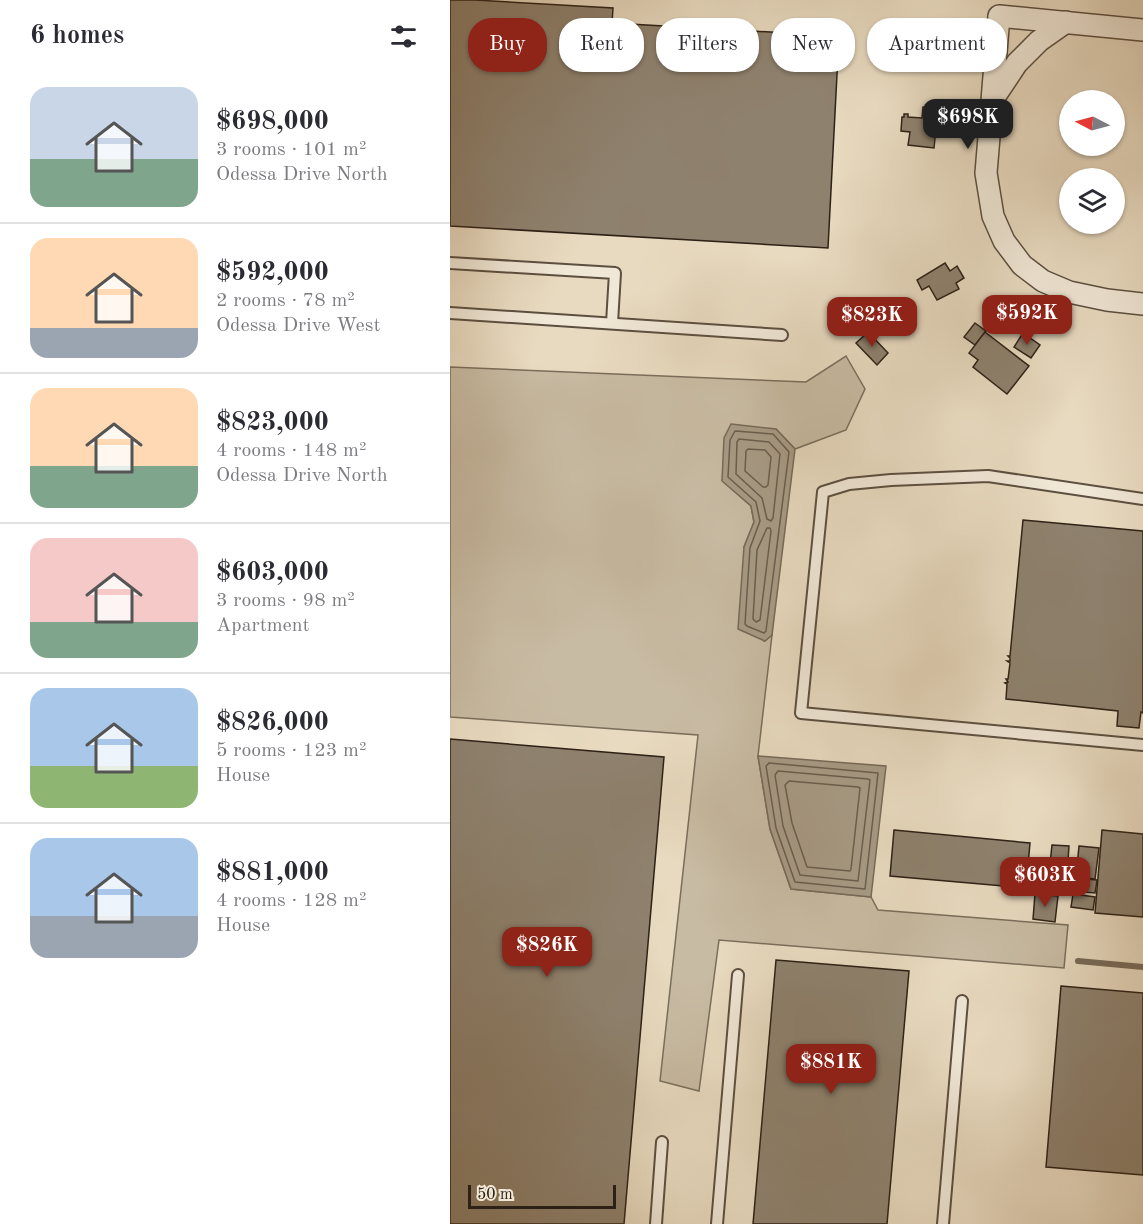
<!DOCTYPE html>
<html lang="en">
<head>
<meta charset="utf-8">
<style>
  :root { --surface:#fff; --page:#f7f7f7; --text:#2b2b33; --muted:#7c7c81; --line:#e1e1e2; --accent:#8f2418 }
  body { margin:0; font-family:"Old Standard TT",serif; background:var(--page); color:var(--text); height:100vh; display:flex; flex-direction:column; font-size:22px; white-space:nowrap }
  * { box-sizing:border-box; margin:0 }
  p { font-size:20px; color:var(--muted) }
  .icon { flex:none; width:33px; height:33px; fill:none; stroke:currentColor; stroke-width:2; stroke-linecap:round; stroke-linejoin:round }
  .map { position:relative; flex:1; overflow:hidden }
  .details { display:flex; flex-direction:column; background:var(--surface); width:450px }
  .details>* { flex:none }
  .top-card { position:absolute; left:18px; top:18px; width:570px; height:54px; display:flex; gap:12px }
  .needle { width:39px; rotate:276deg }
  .buttons { position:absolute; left:609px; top:90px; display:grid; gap:12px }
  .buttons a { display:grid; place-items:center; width:66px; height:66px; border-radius:50%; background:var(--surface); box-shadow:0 2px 4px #0004; font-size:30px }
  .scale { position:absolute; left:18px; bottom:15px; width:148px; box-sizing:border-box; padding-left:6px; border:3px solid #2d2116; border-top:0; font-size:16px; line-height:21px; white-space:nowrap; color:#2d2116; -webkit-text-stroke:4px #f0e7d6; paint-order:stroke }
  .price { position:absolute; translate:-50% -51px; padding:0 14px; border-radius:12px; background:var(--accent); color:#fff; font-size:20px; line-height:39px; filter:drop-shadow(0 2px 3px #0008) }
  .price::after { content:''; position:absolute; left:50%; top:36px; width:18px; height:14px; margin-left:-9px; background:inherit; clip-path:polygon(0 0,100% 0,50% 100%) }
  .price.active { background:#222; color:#fff }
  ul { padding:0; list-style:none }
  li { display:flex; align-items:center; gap:18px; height:150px; padding:0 30px }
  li+li { border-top:2px solid var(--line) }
  li span { display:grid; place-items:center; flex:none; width:168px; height:120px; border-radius:18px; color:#555 }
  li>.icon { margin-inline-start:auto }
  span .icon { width:72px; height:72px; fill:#fffc; stroke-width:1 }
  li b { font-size:26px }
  h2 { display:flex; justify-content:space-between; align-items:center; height:72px; padding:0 30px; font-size:26px }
  .chip { padding:0 21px; border-radius:24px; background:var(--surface); box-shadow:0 2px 4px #0004; font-size:21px; line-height:54px }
  .chip.active { background:var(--accent); color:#fff }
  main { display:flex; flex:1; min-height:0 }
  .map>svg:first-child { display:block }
  .green { fill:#c8bba3; stroke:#7a6e5c; stroke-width:1.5 }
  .water { fill:#a89b86; stroke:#776a59; stroke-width:1.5 }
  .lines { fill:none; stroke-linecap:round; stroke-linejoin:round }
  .shore { stroke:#6a5e4e; stroke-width:1.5 }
  .stream { stroke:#776a59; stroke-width:6 }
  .building { fill:#8e816e; stroke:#2d2116; stroke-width:1.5 }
  .service-casing { stroke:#5c4f40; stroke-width:14 }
  .minor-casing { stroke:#5c4f40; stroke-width:24 }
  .service { stroke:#f0e7d6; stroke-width:10 }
  .minor { stroke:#f0e7d6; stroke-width:21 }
</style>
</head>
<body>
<main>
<section class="details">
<h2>6 homes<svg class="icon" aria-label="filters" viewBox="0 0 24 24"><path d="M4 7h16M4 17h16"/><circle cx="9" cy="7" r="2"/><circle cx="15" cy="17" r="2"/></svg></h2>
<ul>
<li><span style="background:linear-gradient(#c9d6e8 60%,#7fa58c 0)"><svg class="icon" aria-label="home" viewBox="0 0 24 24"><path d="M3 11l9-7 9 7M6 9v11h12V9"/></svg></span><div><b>$698,000</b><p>3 rooms · 101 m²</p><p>Odessa Drive North</p></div></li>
<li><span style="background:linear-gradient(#ffd9b3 75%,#9aa5b1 0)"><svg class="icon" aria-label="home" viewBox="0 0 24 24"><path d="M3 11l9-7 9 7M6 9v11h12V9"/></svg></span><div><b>$592,000</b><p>2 rooms · 78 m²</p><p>Odessa Drive West</p></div></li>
<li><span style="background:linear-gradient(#ffd9b3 65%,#7fa58c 0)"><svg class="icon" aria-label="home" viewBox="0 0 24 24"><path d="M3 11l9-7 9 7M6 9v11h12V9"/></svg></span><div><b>$823,000</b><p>4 rooms · 148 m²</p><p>Odessa Drive North</p></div></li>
<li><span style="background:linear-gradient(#f6c9c9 70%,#7fa58c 0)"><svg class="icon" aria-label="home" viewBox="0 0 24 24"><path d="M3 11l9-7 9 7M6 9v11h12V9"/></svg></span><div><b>$603,000</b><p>3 rooms · 98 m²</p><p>Apartment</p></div></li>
<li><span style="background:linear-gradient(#a9c7e8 65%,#8fb573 0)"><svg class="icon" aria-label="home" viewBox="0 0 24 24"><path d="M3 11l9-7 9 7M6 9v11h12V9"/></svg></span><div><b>$826,000</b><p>5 rooms · 123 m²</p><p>House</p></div></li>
<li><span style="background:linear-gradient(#a9c7e8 65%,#9aa5b1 0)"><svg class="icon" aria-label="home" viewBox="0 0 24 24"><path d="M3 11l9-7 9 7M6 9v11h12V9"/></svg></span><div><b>$881,000</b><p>4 rooms · 128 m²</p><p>House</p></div></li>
</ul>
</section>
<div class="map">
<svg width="693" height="1224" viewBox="0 0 693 1224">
  <rect width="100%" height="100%" fill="#e8dac0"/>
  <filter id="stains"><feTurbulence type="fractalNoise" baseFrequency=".00333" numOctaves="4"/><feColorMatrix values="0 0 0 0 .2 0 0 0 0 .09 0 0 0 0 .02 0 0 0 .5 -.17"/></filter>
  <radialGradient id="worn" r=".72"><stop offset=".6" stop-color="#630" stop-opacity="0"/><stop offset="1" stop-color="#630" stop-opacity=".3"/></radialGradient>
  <polygon class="green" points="396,356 415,389 396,430 345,449 326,429 272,480 301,506 304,522 294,547 314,641 322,635 308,756 320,829 341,889 421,897 428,910 618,925 614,968 269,940 249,1091 210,1081 248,735 0,717 0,367 356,382"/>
  <g class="water">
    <polygon points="281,424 326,429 345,449 322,635 315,641 288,629 294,547 304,522 301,506 272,481 274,438"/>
    <polygon points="308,756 436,766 421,897 341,889 320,829"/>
  </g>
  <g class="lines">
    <g class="shore">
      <polygon points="285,431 323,434 339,452 316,631 314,633 297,626 295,624 300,548 310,521 306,502 278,477 280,440"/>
      <polygon points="289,439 319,442 330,454 323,518 321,521 317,519 312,498 286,474 287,442"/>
      <polygon points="298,449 315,450 321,457 318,485 316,487 313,487 295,471 296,451"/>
      <polygon points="317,528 320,528 321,531 310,620 306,622 303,619 307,550"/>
      <polygon points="319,763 428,773 415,889 345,882 326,828 316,766"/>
      <polygon points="328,771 418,779 420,780 408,881 350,875 333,826 325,775"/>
      <polygon points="339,781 408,787 410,788 401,869 400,871 357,867 342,823 335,785"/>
    </g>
    <polyline class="stream" points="628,961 693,967"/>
  </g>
  <g class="building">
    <polygon points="0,0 25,0 163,8 162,23 389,36 378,248 0,226"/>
    <polygon points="473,107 488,109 484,148 458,145 460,132 451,131 452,117 454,117 454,114 458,114 458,117 472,118"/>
    <polygon points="495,263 500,271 507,266 514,278 506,283 509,289 487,300 479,286 472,290 467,280"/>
    <polygon points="411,303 421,305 417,326 406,324"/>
    <polygon points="525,323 536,331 525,345 514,337"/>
    <polygon points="418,332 438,353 427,365 406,343"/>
    <polygon points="535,332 579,366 557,394 523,367 528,360 519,353"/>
    <polygon points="573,333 590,345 581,358 564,347"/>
    <polygon points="573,520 693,531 693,713 691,712 689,728 667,726 668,711 556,699 557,684 555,683 558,682 556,679 558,679 560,663 557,661 560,661 560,658 558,656 560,656"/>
    <polygon points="0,739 214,757 174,1224 0,1224"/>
    <polygon points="444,830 580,843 576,888 440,876"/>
    <polygon points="652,830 693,834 693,917 645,913"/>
    <polygon points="602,845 619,846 617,875 599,873"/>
    <polygon points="629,846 649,848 645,879 626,877"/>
    <polygon points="624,878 647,880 645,893 623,891"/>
    <polygon points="585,894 608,896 605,922 583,919"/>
    <polygon points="623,894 645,897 643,910 621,907"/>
    <polygon points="326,960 459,971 437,1224 303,1224"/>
    <polygon points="611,986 693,993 693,1175 596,1167"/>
  </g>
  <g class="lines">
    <defs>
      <g id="service">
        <polyline points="0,263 165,273 162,323"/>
        <polyline points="0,313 332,335"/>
        <polyline points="693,499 538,476 441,480 399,484 373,492 351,713 693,745"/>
        <polyline points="206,1224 212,1142"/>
        <polyline points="267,1224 288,975"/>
        <polyline points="493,1224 512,1001"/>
      </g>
      <g id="minor">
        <polyline points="693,30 549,16 536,173 543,216 554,241 572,265 593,281 619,292 657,300 693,304"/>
        <polyline points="543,99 567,63 589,41 616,22"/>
      </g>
    </defs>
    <use href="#service" class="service-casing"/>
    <use href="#minor" class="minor-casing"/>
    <use href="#service" class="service"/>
    <use href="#minor" class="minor"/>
  </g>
  <rect width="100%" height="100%" filter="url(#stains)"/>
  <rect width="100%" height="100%" fill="url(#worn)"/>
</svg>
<div class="buttons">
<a><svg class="needle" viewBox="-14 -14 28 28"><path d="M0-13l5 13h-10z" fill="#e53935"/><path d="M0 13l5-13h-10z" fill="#7c7c81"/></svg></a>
<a><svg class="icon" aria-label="layers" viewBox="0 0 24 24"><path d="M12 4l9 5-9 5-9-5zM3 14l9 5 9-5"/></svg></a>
</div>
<div class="scale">50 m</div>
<b class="price active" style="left:518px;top:150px">$698K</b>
<b class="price" style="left:577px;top:346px">$592K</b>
<b class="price" style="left:422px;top:348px">$823K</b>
<b class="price" style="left:595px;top:908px">$603K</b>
<b class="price" style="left:97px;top:978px">$826K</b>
<b class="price" style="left:381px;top:1095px">$881K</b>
<div class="top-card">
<a class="chip active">Buy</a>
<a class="chip">Rent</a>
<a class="chip">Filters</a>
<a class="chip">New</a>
<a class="chip">Apartment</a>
</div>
</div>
</main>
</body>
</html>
